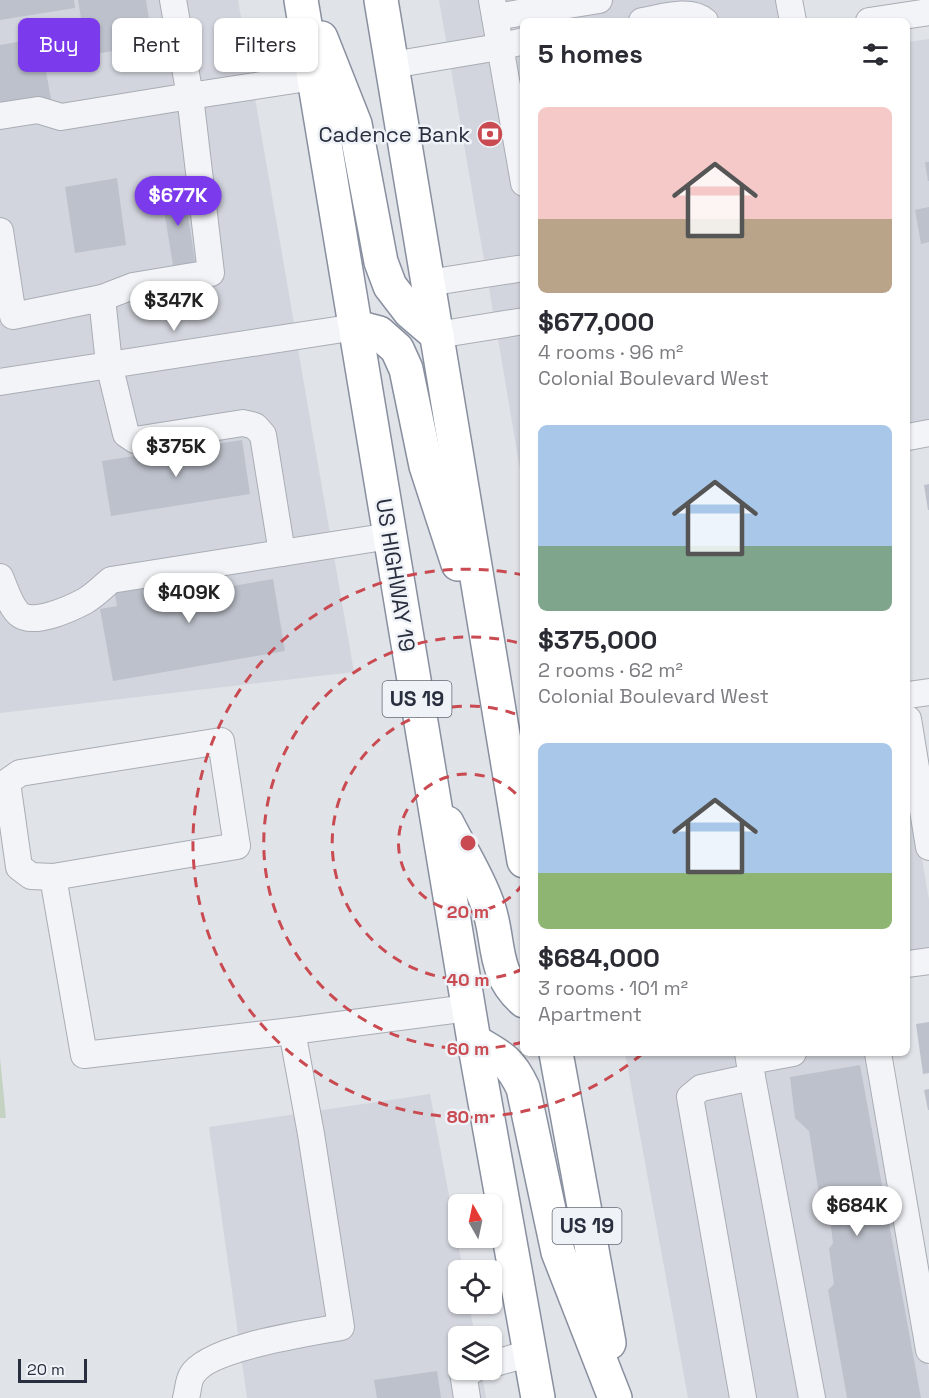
<!DOCTYPE html>
<html lang="en">
<head>
<meta charset="utf-8">
<style>
  :root { --surface:#fff; --page:#f2f2f3; --text:#2b2b33; --muted:#7c7c81; --accent:#7c3aed }
  body { margin:0; font-family:"Space Grotesk",sans-serif; background:var(--page); color:var(--text); height:100vh; display:flex; flex-direction:column; font-size:22px; white-space:nowrap }
  * { box-sizing:border-box; margin:0 }
  p { font-size:20px; color:var(--muted) }
  .icon { flex:none; width:33px; height:33px; fill:none; stroke:currentColor; stroke-width:2; stroke-linecap:round; stroke-linejoin:round }
  .map { position:relative; flex:1; overflow:hidden }
  .sheet { position:absolute; left:520px; top:18px; width:390px; height:1038px; display:flex; flex-direction:column; background:var(--surface); border-radius:9px; box-shadow:0 2px 4px #0004 }
  .sheet>* { flex:none }
  .top-card { position:absolute; left:18px; top:18px; width:412px; height:54px; display:flex; gap:12px }
  .needle { width:39px; rotate:351deg }
  .fabs { position:absolute; left:448px; top:1194px; display:grid; gap:12px }
  .fabs a { display:grid; place-items:center; width:54px; height:54px; border-radius:9px; background:var(--surface); box-shadow:0 2px 4px #0004; font-size:30px }
  .scale { position:absolute; left:18px; bottom:15px; width:69px; box-sizing:border-box; padding-left:6px; border:3px solid #292f3f; border-top:0; font-size:16px; line-height:21px; white-space:nowrap; color:#292f3f; -webkit-text-stroke:4px #eff2f6; paint-order:stroke }
  .price { position:absolute; translate:-50% -51px; padding:0 14px; border-radius:21px; background:#fff; color:#222; font-size:20px; line-height:39px; filter:drop-shadow(0 2px 3px #0008) }
  .price::after { content:''; position:absolute; left:50%; top:36px; width:18px; height:14px; margin-left:-9px; background:inherit; clip-path:polygon(0 0,100% 0,50% 100%) }
  .price.active { background:var(--accent); color:#fff }
  ul { padding:0; list-style:none }
  li { display:grid; align-content:center; gap:12px; height:318px; padding:0 18px }
  li span { display:grid; place-items:center; height:186px; border-radius:9px; color:#555 }
  li>.icon { margin-inline-start:auto }
  span .icon { width:108px; height:108px; fill:#fffc; stroke-width:1 }
  li b { font-size:26px }
  h2 { display:flex; justify-content:space-between; align-items:center; height:72px; padding:0 18px; font-size:26px }
  .tag { padding:0 21px; border-radius:9px; background:var(--surface); box-shadow:0 2px 4px #0004; font-size:21px; line-height:54px }
  .tag.active { background:var(--accent); color:#fff }
  .map>svg:first-child { display:block }
  .built { fill:#d2d5dd }
  .green { fill:#c4d2c1 }
  .building { fill:#bdc1cb }
  .lines { fill:none; stroke-linecap:round; stroke-linejoin:round }
  .minor-casing { stroke:#a9adb5; stroke-width:28 }
  .highway-casing { stroke:#888f9f; stroke-width:36 }
  .minor { stroke:#f3f4f7; stroke-width:26 }
  .highway { stroke:#fff; stroke-width:33 }
  .ring { fill:none; stroke:#c94a51; stroke-width:3; stroke-dasharray:10 8 }
  .labels { text-anchor:middle; stroke-width:5; stroke-linejoin:round; paint-order:stroke }
  .shield { fill:#eff2f6; stroke:#646a76; stroke-width:1.5 }
  .shield-label { font-size:21px; font-weight:bold; fill:#292f3f }
  .poi-label { font-size:22px; fill:#292f3f; stroke:#eff2f6; text-anchor:end }
  .street-label { font-size:22px; fill:#292f3f; stroke:#eff2f6 }
  .centre { fill:#c94a51; stroke:#eff2f6; stroke-width:3 }
  .ring-label { font-size:18px; text-anchor:middle; font-weight:bold; fill:#c94a51; stroke:#eff2f6; stroke-width:5; stroke-linejoin:round; paint-order:stroke }
</style>
</head>
<body>
<div class="map">
<svg width="929" height="1398" viewBox="0 0 929 1398">
  <rect width="100%" height="100%" fill="#e0e3e8"/>
  <g class="built">
    <polygon points="0,0 238,0 294,323 0,368"/>
    <polygon points="439,0 788,0 793,21 524,21 523,254 484,260"/>
    <polygon points="929,39 929,420 908,423 908,42"/>
    <polygon points="523,281 523,308 493,313 489,287"/>
    <polygon points="523,334 524,334 523,487 498,339"/>
    <polygon points="298,349 354,672 0,713 0,395"/>
    <polygon points="908,776 929,900 929,948 908,951"/>
    <polygon points="625,1053 879,1053 929,1371 929,1398 688,1398"/>
    <polygon points="430,1094 463,1270 459,1270 459,1304 469,1304 475,1336 459,1336 459,1370 481,1370 486,1398 247,1398 209,1127"/>
  </g>
  <polygon class="green" points="0,1058 6,1118 0,1118"/>
  <g class="building">
    <polygon points="0,0 74,0 75,8 0,20"/>
    <polygon points="78,0 146,0 153,45 87,55"/>
    <polygon points="40,38 51,99 0,108 0,45"/>
    <polygon points="925,162 929,162 929,181 928,181"/>
    <polygon points="182,177 197,274 175,277 159,180"/>
    <polygon points="117,178 126,245 75,253 65,187"/>
    <polygon points="929,207 929,242 921,244 915,210"/>
    <polygon points="242,440 250,494 111,516 102,461"/>
    <polygon points="929,484 929,510 928,510 924,485"/>
    <polygon points="218,570 221,588 273,579 285,651 113,681 100,609 117,606 114,588"/>
    <polygon points="929,1022 929,1073 923,1074 916,1024"/>
    <polygon points="860,1065 921,1398 847,1398 828,1290 834,1284 829,1249 833,1243 831,1226 827,1211 821,1207 809,1131 795,1118 790,1077"/>
    <polygon points="929,1089 929,1110 928,1110 924,1090"/>
    <polygon points="437,1371 441,1398 377,1398 374,1380"/>
  </g>
  <g class="lines">
    <defs>
      <g id="minor">
        <polyline points="173,0 190,96 314,77"/>
        <polyline points="492,0 524,183"/>
        <polyline points="789,0 793,21"/>
        <polyline points="495,17 599,0"/>
        <path d="M642 21C661 18 689 8 705 21"/>
        <polyline points="869,21 929,12"/>
        <polyline points="392,65 499,47 524,41"/>
        <polyline points="0,116 38,110 61,117 190,96 211,273 133,286 102,298"/>
        <polyline points="0,231 13,316 102,298 109,364 126,434 135,440 243,423 255,426 263,435 282,553"/>
        <polyline points="428,283 524,268"/>
        <polyline points="437,335 524,321"/>
        <polyline points="0,382 356,327"/>
        <polyline points="908,437 929,433"/>
        <path d="M0 577C5 588 10 606 19 614 33 626 70 609 85 601 94 596 103 587 111 580L390 536"/>
        <polyline points="908,695 929,692"/>
        <polyline points="908,719 929,847"/>
        <polygon points="221,741 237,846 53,877 31,876 19,867 7,782 20,773"/>
        <polyline points="53,877 84,1055 292,1031"/>
        <polyline points="908,964 929,961"/>
        <polyline points="878,1053 929,1350"/>
        <polyline points="750,1061 793,1053"/>
        <polyline points="752,1077 812,1398"/>
        <polyline points="492,1364 530,1353"/>
        <path d="M186 1398C188 1392 188 1381 192 1375 208 1347 309 1333 341 1327L311 1134 292 1031 468 1008"/>
        <polyline points="467,1398 463,1372 473,1370"/>
        <polyline points="743,1398 690,1097 701,1088 752,1077 748,1053"/>
      </g>
      <g id="highway">
        <polyline points="301,0 474,1041 538,1398"/>
        <polyline points="381,0 524,861"/>
        <polyline points="321,38 355,124 381,262 390,286 410,312 437,335"/>
        <polyline points="356,327 379,333 397,349 406,369 426,466 458,564"/>
        <path d="M447 823C460 849 477 875 487 903 501 939 490 971 524 1001"/>
        <path d="M474 1041C500 1056 510 1060 523 1088L558 1252 615 1398"/>
        <polyline points="556,1053 609,1343"/>
      </g>
    </defs>
    <use href="#minor" class="minor-casing"/>
    <use href="#highway" class="highway-casing"/>
    <use href="#minor" class="minor"/>
    <use href="#highway" class="highway"/>
  </g>
  <g class="ring">
    <path d="M523 884A69 69 0 1 1 523 802"/>
    <path d="M523 969A137 137 0 1 1 523 717"/>
    <path d="M523 1042A206 206 0 1 1 523 644"/>
    <path d="M642 1054A274 274 0 1 1 523 575"/>
  </g>
  <defs>
    <symbol id="bank-disc" viewBox="-11 -11 22 22"><circle r="9.5" fill="#c94a51" stroke="#eff2f6"/><path d="M-6-4H6V4H-6ZM0-2.3a2.3 2.3 0 1 0 0 4.6a2.3 2.3 0 1 0 0-4.6Z" fill="#fff"/></symbol>
  </defs>
  <g fill-rule="evenodd">
    <use href="#bank-disc" x="475" y="119" width="30" height="30"/>
  </g>
  <g class="labels">
    <g class="shield">
      <rect x="382.5" y="681" width="69" height="36" rx="4.5"/>
      <rect x="552.5" y="1208" width="69" height="36" rx="4.5"/>
    </g>
    <g class="shield-label">
      <text x="417" y="706">US 19</text>
      <text x="587" y="1233">US 19</text>
    </g>
    <g class="poi-label">
      <text x="470" y="142">Cadence Bank</text>
    </g>
    <g class="street-label">
      <text transform="translate(396 575) rotate(81)" y="8">US HIGHWAY 19</text>
    </g>
  </g>
  <circle cx="468" cy="843" r="9" class="centre"/>
  <g class="ring-label">
    <text x="468" y="918">20 m</text>
    <text x="468" y="986">40 m</text>
    <text x="468" y="1055">60 m</text>
    <text x="468" y="1123">80 m</text>
  </g>
</svg>
<div class="fabs">
<a><svg class="needle" viewBox="-14 -14 28 28"><path d="M0-13l5 13h-10z" fill="#e53935"/><path d="M0 13l5-13h-10z" fill="#7c7c81"/></svg></a>
<a><svg class="icon" aria-label="locate" viewBox="0 0 24 24"><circle cx="12" cy="12" r="6"/><path d="M12 2v4M12 18v4M2 12h4M18 12h4"/></svg></a>
<a><svg class="icon" aria-label="layers" viewBox="0 0 24 24"><path d="M12 4l9 5-9 5-9-5zM3 14l9 5 9-5"/></svg></a>
</div>
<div class="scale">20 m</div>
<b class="price active" style="left:178px;top:227px">$677K</b>
<b class="price" style="left:174px;top:332px">$347K</b>
<b class="price" style="left:176px;top:478px">$375K</b>
<b class="price" style="left:189px;top:624px">$409K</b>
<b class="price" style="left:857px;top:1237px">$684K</b>
<div class="top-card">
<a class="tag active">Buy</a>
<a class="tag">Rent</a>
<a class="tag">Filters</a>
</div>
<section class="sheet">
<h2>5 homes<svg class="icon" aria-label="filters" viewBox="0 0 24 24"><path d="M4 7h16M4 17h16"/><circle cx="9" cy="7" r="2"/><circle cx="15" cy="17" r="2"/></svg></h2>
<ul>
<li><span style="background:linear-gradient(#f6c9c9 60%,#b9a48a 0)"><svg class="icon" aria-label="home" viewBox="0 0 24 24"><path d="M3 11l9-7 9 7M6 9v11h12V9"/></svg></span><div><b>$677,000</b><p>4 rooms · 96 m²</p><p>Colonial Boulevard West</p></div></li>
<li><span style="background:linear-gradient(#a9c7e8 65%,#7fa58c 0)"><svg class="icon" aria-label="home" viewBox="0 0 24 24"><path d="M3 11l9-7 9 7M6 9v11h12V9"/></svg></span><div><b>$375,000</b><p>2 rooms · 62 m²</p><p>Colonial Boulevard West</p></div></li>
<li><span style="background:linear-gradient(#a9c7e8 70%,#8fb573 0)"><svg class="icon" aria-label="home" viewBox="0 0 24 24"><path d="M3 11l9-7 9 7M6 9v11h12V9"/></svg></span><div><b>$684,000</b><p>3 rooms · 101 m²</p><p>Apartment</p></div></li>
</ul>
</section>
</div>
</body>
</html>
